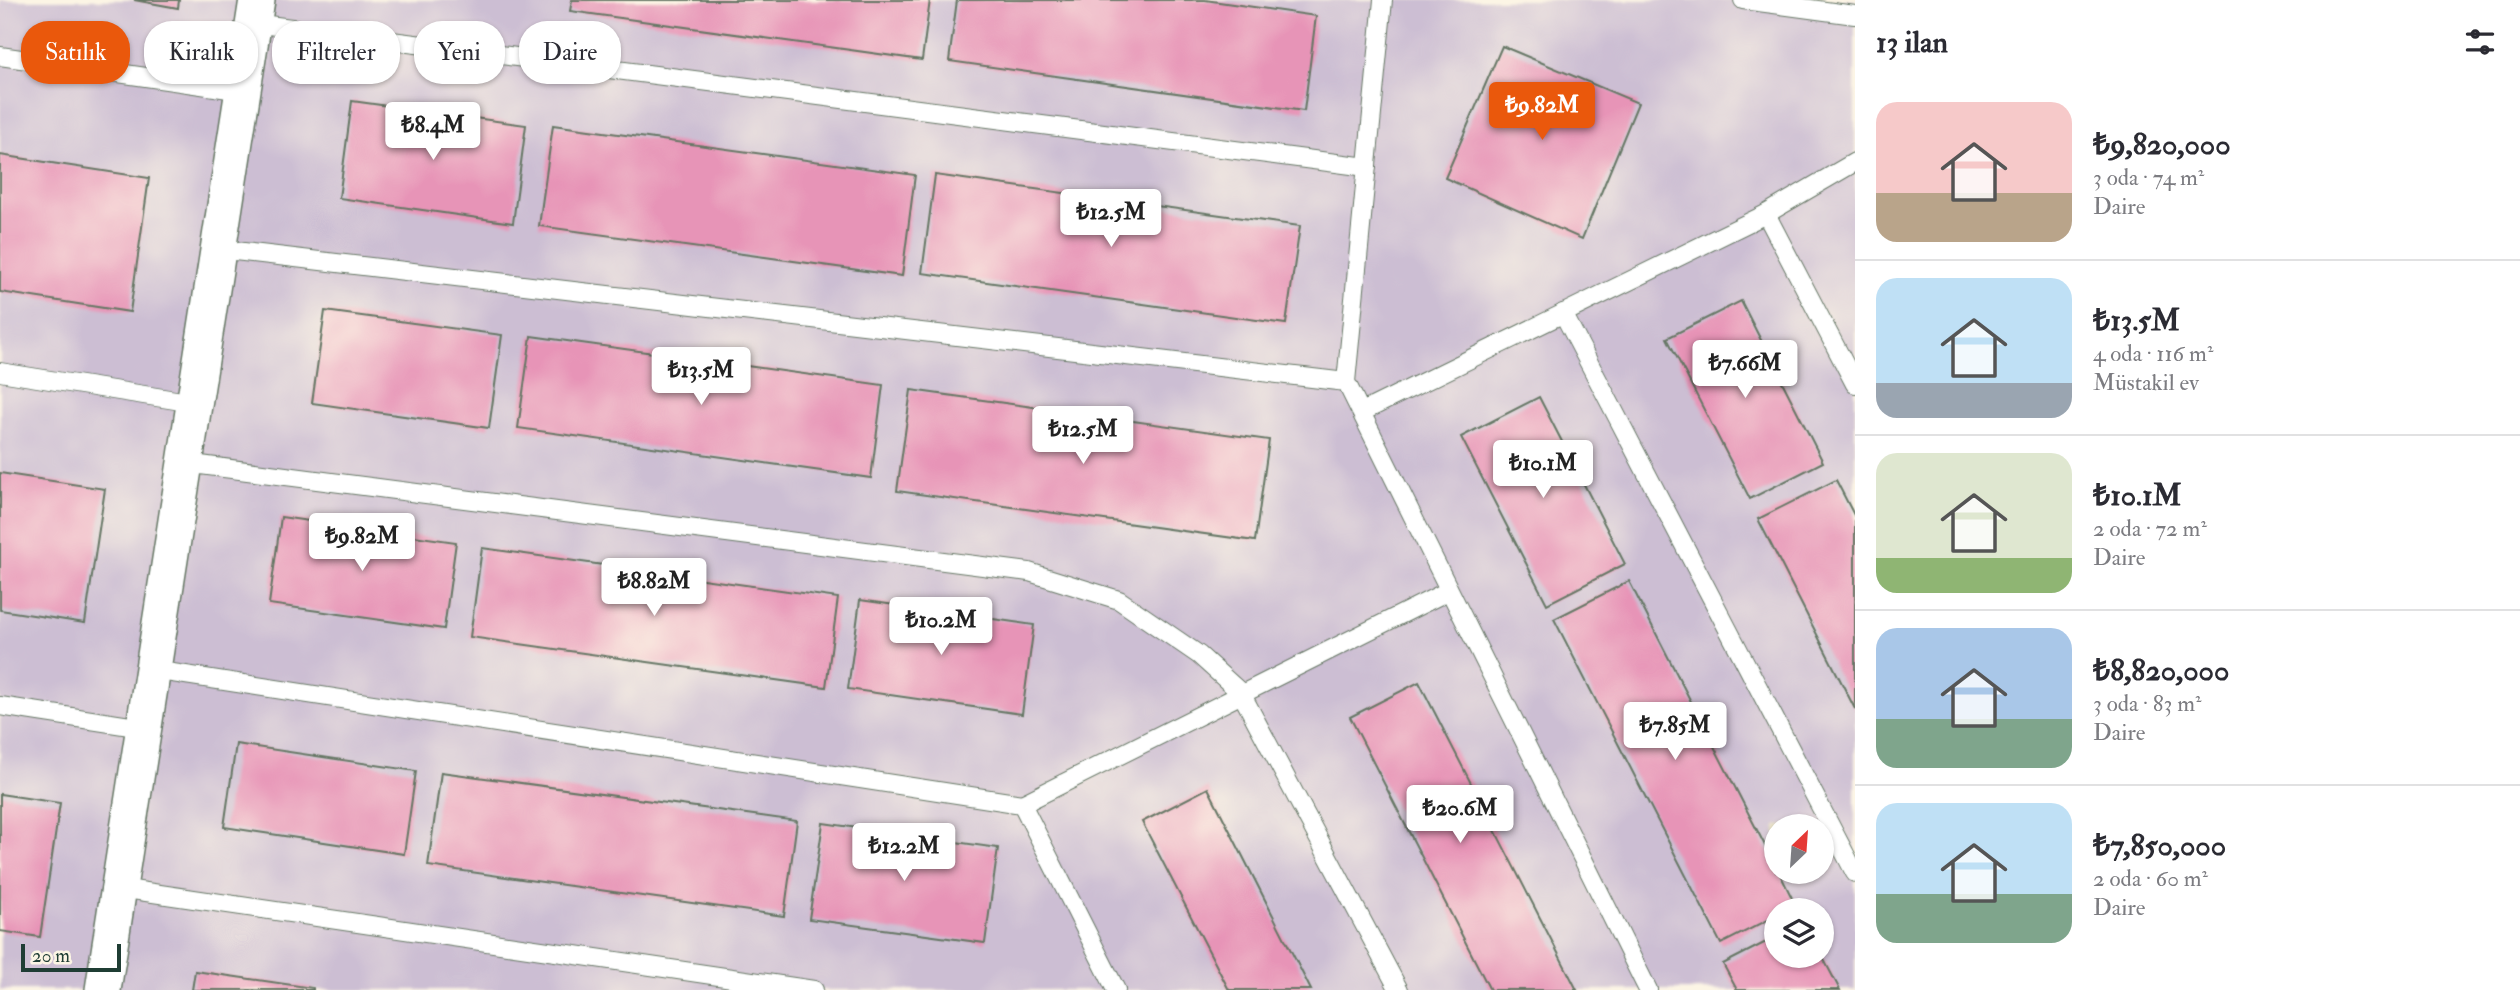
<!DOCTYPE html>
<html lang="tr">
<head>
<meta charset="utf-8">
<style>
  :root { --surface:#fff; --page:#f7f7f7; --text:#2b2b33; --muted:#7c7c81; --line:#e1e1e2; --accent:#ea580c }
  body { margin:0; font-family:"IM FELL Double Pica",serif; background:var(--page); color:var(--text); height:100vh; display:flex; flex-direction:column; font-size:26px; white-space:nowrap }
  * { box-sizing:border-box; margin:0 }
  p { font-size:23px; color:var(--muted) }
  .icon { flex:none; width:38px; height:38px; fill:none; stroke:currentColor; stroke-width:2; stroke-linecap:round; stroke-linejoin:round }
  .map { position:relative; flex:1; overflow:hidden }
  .details { display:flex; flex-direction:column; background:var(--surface); width:665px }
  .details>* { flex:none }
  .banner { position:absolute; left:21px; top:21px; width:665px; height:63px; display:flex; gap:14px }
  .needle { width:46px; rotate:25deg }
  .controls { position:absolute; left:1764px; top:814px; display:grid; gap:14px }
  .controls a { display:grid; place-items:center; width:70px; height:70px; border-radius:50%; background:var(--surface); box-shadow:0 2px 5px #0004; font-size:35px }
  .scale { position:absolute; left:21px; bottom:18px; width:100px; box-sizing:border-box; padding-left:7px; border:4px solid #1f3d34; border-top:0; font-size:19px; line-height:24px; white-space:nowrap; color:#1f3d34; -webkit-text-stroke:5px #fcf5e5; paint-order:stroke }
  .price { position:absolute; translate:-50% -60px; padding:0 16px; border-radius:7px; background:#fff; color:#222; font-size:23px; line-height:46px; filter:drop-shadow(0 2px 4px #0008) }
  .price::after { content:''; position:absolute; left:50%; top:42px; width:21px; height:16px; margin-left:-10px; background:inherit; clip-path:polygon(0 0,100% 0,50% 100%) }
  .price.current { background:var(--accent); color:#fff }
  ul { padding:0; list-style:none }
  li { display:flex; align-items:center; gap:21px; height:175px; padding:0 21px }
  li+li { border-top:2px solid var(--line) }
  li span { display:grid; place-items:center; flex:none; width:196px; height:140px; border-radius:21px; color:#555 }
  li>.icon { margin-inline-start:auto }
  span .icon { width:84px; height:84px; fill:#fffc; stroke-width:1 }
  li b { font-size:30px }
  h2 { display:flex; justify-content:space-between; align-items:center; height:84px; padding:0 21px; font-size:30px }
  .tag { padding:0 24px; border-radius:28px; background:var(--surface); box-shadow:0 2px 5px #0004; font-size:24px; line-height:63px }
  .tag.current { background:var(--accent); color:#fff }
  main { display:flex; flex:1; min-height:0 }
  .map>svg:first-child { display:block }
  .industrial { fill:#ccbed3; fill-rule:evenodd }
  .building { fill:#e794b7 }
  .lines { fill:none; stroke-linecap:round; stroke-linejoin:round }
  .lane-casing { stroke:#667765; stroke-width:20 }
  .street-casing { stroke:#667765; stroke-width:38 }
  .lane { stroke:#fff; stroke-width:18 }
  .street { stroke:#fff; stroke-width:35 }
</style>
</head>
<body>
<main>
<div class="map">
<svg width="1855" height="990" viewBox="0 0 1855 990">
  <rect width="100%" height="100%" fill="#fcf5e5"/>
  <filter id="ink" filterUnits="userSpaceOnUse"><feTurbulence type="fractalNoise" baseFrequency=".0143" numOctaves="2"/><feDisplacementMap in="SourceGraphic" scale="14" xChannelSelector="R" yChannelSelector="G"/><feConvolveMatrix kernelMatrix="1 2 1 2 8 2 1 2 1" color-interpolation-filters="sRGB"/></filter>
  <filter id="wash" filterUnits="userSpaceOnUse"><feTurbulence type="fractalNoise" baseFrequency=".00686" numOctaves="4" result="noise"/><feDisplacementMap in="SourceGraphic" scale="28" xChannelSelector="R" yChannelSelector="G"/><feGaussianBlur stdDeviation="1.57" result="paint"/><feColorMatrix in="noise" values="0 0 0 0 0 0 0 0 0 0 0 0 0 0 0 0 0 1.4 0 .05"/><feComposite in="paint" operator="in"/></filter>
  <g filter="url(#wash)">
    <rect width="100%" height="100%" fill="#eae3c1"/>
    <path class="industrial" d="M0 0H1855V990H0ZM1776 826H1822V872H1776ZM1776 910H1822V956H1776Z"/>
    <g id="blocks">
      <g class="building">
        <polygon points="134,0 179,0 178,8"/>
        <polygon points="572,0 930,0 922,60 570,11"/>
        <polygon points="957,0 1205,0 1316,16 1304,111 949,61"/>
        <polygon points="1502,46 1638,103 1582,239 1445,178"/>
        <polygon points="352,101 526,125 513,223 339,198"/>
        <polygon points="553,125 915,175 902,276 539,226"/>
        <polygon points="0,155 149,178 130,312 0,292"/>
        <polygon points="935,175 1300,226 1286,324 922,273"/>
        <polygon points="1741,301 1823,462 1750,499 1667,338"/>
        <polygon points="325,311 502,335 489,428 312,403"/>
        <polygon points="531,336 883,385 871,478 518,428"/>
        <polygon points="911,390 1269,440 1255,541 897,491"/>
        <polygon points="1539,397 1625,564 1547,604 1461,437"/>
        <polygon points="0,473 105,489 85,623 0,610"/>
        <polygon points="1836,480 1855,517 1855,709 1758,519"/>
        <polygon points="281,517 456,542 444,629 269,604"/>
        <polygon points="482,548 838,598 826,687 470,637"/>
        <polygon points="1629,581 1776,867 1776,872 1779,872 1796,906 1788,910 1776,910 1776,916 1721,944 1554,619"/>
        <polygon points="860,600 1034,625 1022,714 848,689"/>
        <polygon points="1419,682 1577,990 1490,990 1350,717"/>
        <polygon points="236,744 416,771 404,854 224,827"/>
        <polygon points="441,772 797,821 784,916 428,866"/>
        <polygon points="1208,788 1311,990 1229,990 1142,822"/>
        <polygon points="0,794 60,803 40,937 0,931"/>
        <polygon points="823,823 998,848 985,943 809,919"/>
        <polygon points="1776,937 1776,956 1822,956 1840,990 1737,990 1723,964"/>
        <polygon points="195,971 313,988 313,990 192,990"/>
      </g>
    </g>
  </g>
  <g filter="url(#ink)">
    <use href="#blocks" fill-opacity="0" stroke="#667765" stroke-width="2"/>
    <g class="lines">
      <defs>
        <g id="lane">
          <polyline points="1383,0 1346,382 1648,990"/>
          <polyline points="1743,0 1855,15"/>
          <polyline points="253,23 1367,167"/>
          <polyline points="0,56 243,91"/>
          <polyline points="1766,214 1855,384"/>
          <polyline points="218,249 1346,382"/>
          <polyline points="1563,313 1855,873"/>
          <polyline points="0,372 194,403"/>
          <polyline points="1362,412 1766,214 1855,162"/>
          <polyline points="185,463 1029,572 1119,600 1199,655 1241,693 1399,990"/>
          <polyline points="153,670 1022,804"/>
          <polyline points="0,706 143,728"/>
          <polyline points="119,888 814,990"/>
          <polyline points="1116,990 1022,804 1448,591"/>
        </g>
        <polyline id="street" points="103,990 257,0"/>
      </defs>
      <use href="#lane" class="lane-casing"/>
      <use href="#street" class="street-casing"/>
      <use href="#lane" class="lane"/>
      <use href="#street" class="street"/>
    </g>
  </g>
</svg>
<div class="controls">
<a><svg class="needle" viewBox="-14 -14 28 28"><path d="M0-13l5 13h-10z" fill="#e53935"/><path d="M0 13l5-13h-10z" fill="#7c7c81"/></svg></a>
<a><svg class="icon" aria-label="layers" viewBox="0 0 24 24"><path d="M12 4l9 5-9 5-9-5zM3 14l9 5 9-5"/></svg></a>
</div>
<div class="scale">20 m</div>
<b class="price current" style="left:1542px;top:142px">₺9.82M</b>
<b class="price" style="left:433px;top:162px">₺8.4M</b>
<b class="price" style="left:1111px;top:249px">₺12.5M</b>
<b class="price" style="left:1745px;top:400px">₺7.66M</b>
<b class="price" style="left:701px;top:407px">₺13.5M</b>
<b class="price" style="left:1083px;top:466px">₺12.5M</b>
<b class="price" style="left:1543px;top:500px">₺10.1M</b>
<b class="price" style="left:362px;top:573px">₺9.82M</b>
<b class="price" style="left:654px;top:618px">₺8.82M</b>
<b class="price" style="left:941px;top:657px">₺10.2M</b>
<b class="price" style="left:1675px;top:762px">₺7.85M</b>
<b class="price" style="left:1460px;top:845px">₺20.6M</b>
<b class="price" style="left:904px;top:883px">₺12.2M</b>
<div class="banner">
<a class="tag current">Satılık</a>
<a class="tag">Kiralık</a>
<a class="tag">Filtreler</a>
<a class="tag">Yeni</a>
<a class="tag">Daire</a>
</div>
</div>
<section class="details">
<h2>13 ilan<svg class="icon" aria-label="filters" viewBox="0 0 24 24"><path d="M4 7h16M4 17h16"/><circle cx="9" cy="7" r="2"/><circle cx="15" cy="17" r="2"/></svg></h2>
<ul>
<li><span style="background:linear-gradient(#f6c9c9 65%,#b9a48a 0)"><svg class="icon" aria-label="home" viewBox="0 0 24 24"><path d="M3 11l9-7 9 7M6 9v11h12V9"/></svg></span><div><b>₺9,820,000</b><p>3 oda · 74 m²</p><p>Daire</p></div></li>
<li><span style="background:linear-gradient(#bfe0f5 75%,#9aa5b1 0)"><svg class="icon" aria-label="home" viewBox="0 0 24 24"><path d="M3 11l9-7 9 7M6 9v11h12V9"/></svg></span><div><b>₺13.5M</b><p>4 oda · 116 m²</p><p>Müstakil ev</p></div></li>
<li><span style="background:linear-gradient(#dfe7d0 75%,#8fb573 0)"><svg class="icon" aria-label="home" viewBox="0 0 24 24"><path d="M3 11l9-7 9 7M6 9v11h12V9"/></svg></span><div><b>₺10.1M</b><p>2 oda · 72 m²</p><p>Daire</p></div></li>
<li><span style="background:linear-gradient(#a9c7e8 65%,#7fa58c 0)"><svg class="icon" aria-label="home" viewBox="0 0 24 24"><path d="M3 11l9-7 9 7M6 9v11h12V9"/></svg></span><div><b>₺8,820,000</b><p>3 oda · 83 m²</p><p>Daire</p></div></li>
<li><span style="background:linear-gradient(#bfe0f5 65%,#7fa58c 0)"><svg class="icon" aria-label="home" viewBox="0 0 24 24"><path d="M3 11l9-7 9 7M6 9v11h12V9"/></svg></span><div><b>₺7,850,000</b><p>2 oda · 60 m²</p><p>Daire</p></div></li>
</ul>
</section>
</main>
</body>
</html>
